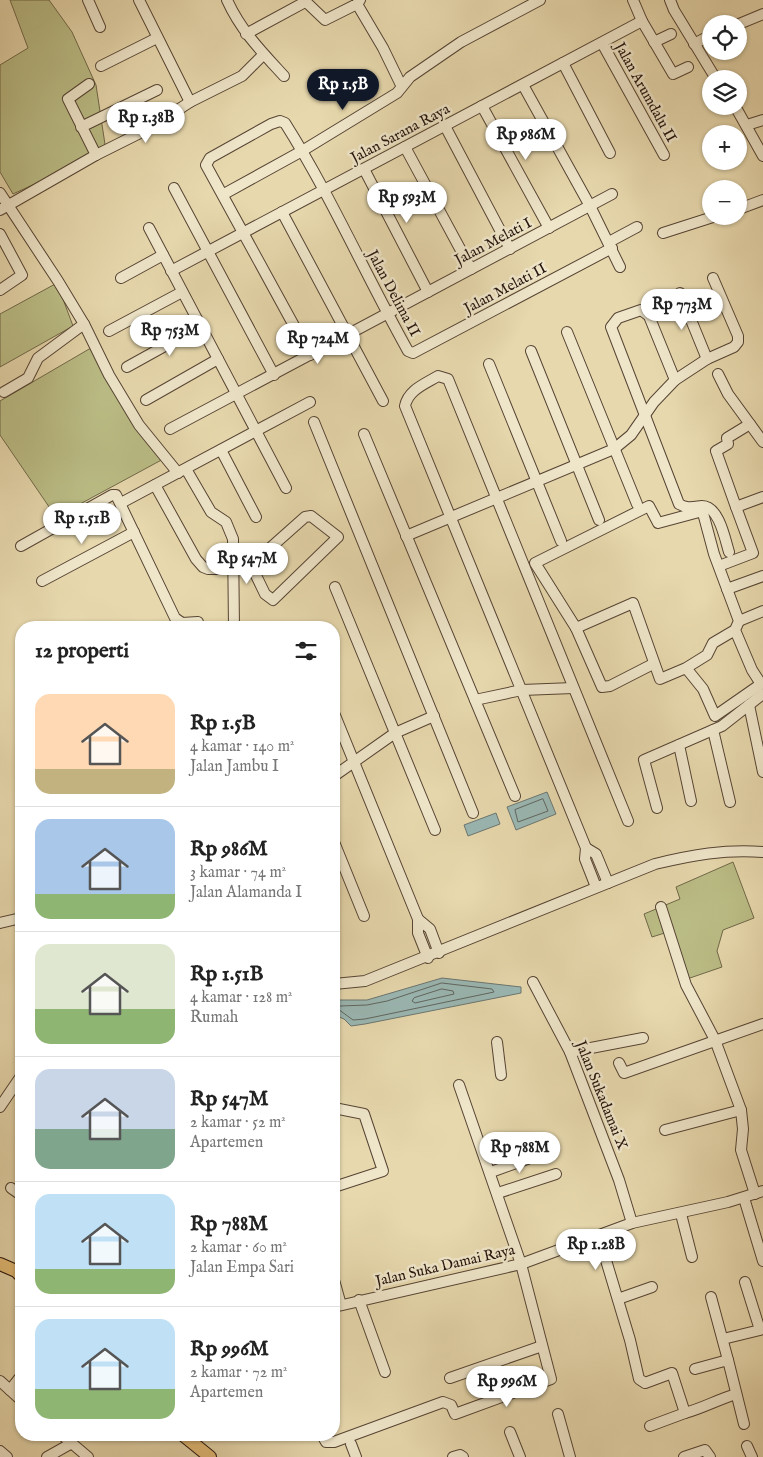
<!DOCTYPE html>
<html lang="id">
<head>
<meta charset="utf-8">
<style>
  :root { --surface:#fff; --page:#f2f2f2; --text:#222; --muted:#767676; --line:#e0e0e0; --accent:#111827 }
  body { margin:0; font-family:"IM FELL English",serif; background:var(--page); color:var(--text); height:100vh; display:flex; flex-direction:column; font-size:19px; white-space:nowrap }
  * { box-sizing:border-box; margin:0 }
  p { font-size:16px; color:var(--muted) }
  .icon { flex:none; width:28px; height:28px; fill:none; stroke:currentColor; stroke-width:2; stroke-linecap:round; stroke-linejoin:round }
  .map { position:relative; flex:1; overflow:hidden }
  .drawer { position:absolute; left:15px; top:621px; width:325px; height:820px; display:flex; flex-direction:column; background:var(--surface); border-radius:20px; box-shadow:0 1px 4px #0004 }
  .drawer>* { flex:none }
  .tools { position:absolute; left:702px; top:15px; display:grid; gap:10px }
  .tools a { display:grid; place-items:center; width:45px; height:45px; border-radius:50%; background:var(--surface); box-shadow:0 1px 4px #0004; font-size:25px }
  .price { position:absolute; translate:-50% -42px; padding:0 11px; border-radius:18px; background:#fff; color:#222; font-size:16px; line-height:32px; filter:drop-shadow(0 1px 2px #0008) }
  .price::after { content:''; position:absolute; left:50%; top:30px; width:15px; height:11px; margin-left:-8px; background:inherit; clip-path:polygon(0 0,100% 0,50% 100%) }
  .price.selected { background:var(--accent); color:#fff }
  ul { padding:0; list-style:none }
  li { display:flex; align-items:center; gap:15px; height:125px; padding:0 20px }
  li+li { border-top:1px solid var(--line) }
  li span { display:grid; place-items:center; flex:none; width:140px; height:100px; border-radius:15px; color:#555 }
  li>.icon { margin-inline-start:auto }
  span .icon { width:60px; height:60px; fill:#fffc; stroke-width:1 }
  li b { font-size:21px }
  h2 { display:flex; justify-content:space-between; align-items:center; height:60px; padding:0 20px; font-size:21px }
  .map>svg:first-child { display:block }
  .green { fill:#bbbd86; stroke:#706849 }
  .water { fill:#9ab8b4; stroke:#6b7671 }
  .lines { fill:none; stroke-linecap:round; stroke-linejoin:round }
  .shore { stroke:#606660; stroke-width:1 }
  .minor-casing { stroke:#564434; stroke-width:12 }
  .major-casing { stroke:#25130c; stroke-width:14 }
  .minor { stroke:#efe6ca; stroke-width:10 }
  .major { stroke:#e4bc76; stroke-width:12 }
  .labels { text-anchor:middle; stroke-width:5; stroke-linejoin:round; paint-order:stroke }
  .street-label { font-size:15px; fill:#25130c; stroke:#efe6ca }
</style>
</head>
<body>
<div class="map">
<svg width="763" height="1457" viewBox="0 0 763 1457">
  <rect width="100%" height="100%" fill="#e7d8ad"/>
  <filter id="stains"><feTurbulence type="fractalNoise" baseFrequency=".004" numOctaves="4"/><feColorMatrix values="0 0 0 0 .2 0 0 0 0 .09 0 0 0 0 .02 0 0 0 .5 -.17"/></filter>
  <radialGradient id="worn" r=".72"><stop offset=".6" stop-color="#630" stop-opacity="0"/><stop offset="1" stop-color="#630" stop-opacity=".3"/></radialGradient>
  <g class="green">
    <polygon points="10,0 49,0 72,32 96,85 106,151 13,194 0,172 0,65 28,48"/>
    <polygon points="57,283 73,326 0,367 0,314"/>
    <polygon points="96,345 138,416 167,457 56,517 0,435 0,401"/>
    <polygon points="733,862 754,918 723,930 717,951 722,967 687,979 671,931 652,937 644,914 680,899 676,887"/>
  </g>
  <g class="water">
    <polygon points="547,792 556,814 516,830 507,807"/>
    <polygon points="496,813 500,824 468,836 464,825"/>
    <polygon points="442,978 521,987 521,993 365,1024 351,1026 344,1019 334,1015 334,1000 367,1000"/>
  </g>
  <g class="lines">
    <g class="shore">
      <polygon points="543,799 548,811 518,822 515,810"/>
      <polygon points="442,983 492,989 494,992 365,1019 353,1020 338,1009 340,1006 367,1005 387,1001"/>
      <polygon points="442,989 453,991 454,994 415,1003 412,1001 414,998"/>
    </g>
    <defs>
      <g id="minor">
        <polyline points="88,0 100,27"/>
        <polyline points="139,0 190,102"/>
        <path d="M227 0C241 31 262 52 284 76"/>
        <polyline points="304,0 325,20 357,4 360,0"/>
        <polyline points="633,0 642,21 673,74 688,67"/>
        <polyline points="670,0 674,10 716,79"/>
        <polyline points="357,4 383,48 401,85"/>
        <polyline points="739,24 763,14"/>
        <polyline points="246,34 305,2"/>
        <polyline points="654,42 671,34"/>
        <polyline points="602,43 664,155"/>
        <polyline points="694,44 711,35"/>
        <polyline points="563,63 610,153"/>
        <polyline points="101,66 157,38"/>
        <polyline points="89,84 68,99 96,155"/>
        <polyline points="523,85 590,206 620,267"/>
        <polyline points="482,106 549,228"/>
        <polyline points="735,106 763,156"/>
        <polyline points="747,125 763,120"/>
        <polyline points="445,126 510,249"/>
        <polyline points="81,127 157,90"/>
        <polyline points="405,147 471,269"/>
        <polyline points="364,169 428,292"/>
        <polyline points="174,188 274,375"/>
        <polyline points="0,193 58,281 84,324 109,375 139,425 178,473"/>
        <polyline points="224,194 302,151 397,93 410,77 461,42 540,0"/>
        <polyline points="739,209 763,200"/>
        <polyline points="0,210 96,155 150,128 190,102 242,76 263,55"/>
        <polyline points="282,212 383,401"/>
        <polyline points="149,228 286,488"/>
        <polyline points="663,233 716,216"/>
        <polyline points="0,234 22,275 0,290"/>
        <polyline points="609,242 637,227"/>
        <polyline points="171,271 642,21"/>
        <polyline points="121,278 163,255"/>
        <polyline points="680,293 707,359"/>
        <polyline points="109,331 182,292"/>
        <polyline points="567,332 637,504"/>
        <polyline points="531,351 599,520"/>
        <path d="M310 355 206 165 210 158 271 124 280 121 285 123C331 196 366 276 408 351L413 353 612 248"/>
        <polyline points="489,364 561,541"/>
        <polyline points="127,367 201,326"/>
        <polyline points="718,374 728,394 763,442"/>
        <path d="M675 380 649 316 641 310 618 318 611 327 679 504C687 509 693 507 702 506 719 506 725 539 729 552"/>
        <polyline points="4,392 28,378 38,358 84,324"/>
        <polyline points="146,400 218,359"/>
        <polyline points="314,422 473,813"/>
        <polyline points="170,429 612,194"/>
        <polyline points="364,434 515,796"/>
        <polyline points="221,450 256,517"/>
        <polyline points="186,469 211,512 226,522 233,539 234,628"/>
        <polyline points="155,485 196,559 203,567 208,569 232,569 251,565 305,517 311,516 338,537 273,600 265,594 251,565"/>
        <polyline points="121,503 310,402"/>
        <polyline points="736,507 716,451 728,444 727,438 750,424"/>
        <polyline points="406,536 614,449 631,435 654,402 675,380 707,359 734,347 738,342 738,336 713,278"/>
        <polyline points="21,546 112,495 116,495 175,618 182,623 198,622"/>
        <polyline points="719,566 753,553 736,507 763,497"/>
        <polyline points="42,581 134,532"/>
        <polyline points="335,587 435,830"/>
        <polyline points="727,589 763,576"/>
        <polyline points="739,621 763,611"/>
        <polyline points="298,627 299,628"/>
        <polyline points="576,628 602,687 610,686 653,664"/>
        <polyline points="686,668 660,679 633,603 576,628 535,563 649,506 658,523 699,512 703,513 714,554 739,621 735,630 713,643 707,655 686,668 703,689 715,716 761,684 752,670 735,630"/>
        <polyline points="475,700 522,690 573,688"/>
        <polyline points="749,705 763,772"/>
        <polyline points="334,713 418,919 418,933 428,958"/>
        <polyline points="713,730 730,802"/>
        <polyline points="679,745 691,801"/>
        <polyline points="334,776 395,733 434,716"/>
        <polyline points="657,808 644,760 722,726 763,694"/>
        <polyline points="334,842 364,916"/>
        <polyline points="586,848 596,854 608,883"/>
        <path d="M596 887 585 859 586 848 405 406C408 390 425 384 438 376L448 379 628 821"/>
        <polyline points="661,907 686,985 715,1040 741,1110 743,1129 741,1150 755,1194"/>
        <polyline points="418,919 430,929 439,953"/>
        <polyline points="0,923 21,918"/>
        <polyline points="533,982 570,1052 619,1180 632,1223"/>
        <path d="M334 984 365 981 655 864C692 855 725 849 763 852"/>
        <polyline points="497,1042 501,1075"/>
        <polyline points="570,1052 643,1038"/>
        <polyline points="619,1063 624,1073 763,1024"/>
        <polyline points="0,1107 21,1076"/>
        <polyline points="334,1108 364,1114 383,1171 334,1187"/>
        <polyline points="665,1130 741,1110"/>
        <polyline points="491,1172 541,1154"/>
        <polyline points="11,1188 21,1195"/>
        <polyline points="498,1193 556,1174"/>
        <polyline points="744,1198 763,1261"/>
        <polyline points="681,1214 692,1257"/>
        <path d="M599 1237 630 1340 639 1379 645 1383 672 1373 685 1413C703 1408 717 1400 736 1394"/>
        <polyline points="334,1280 341,1305"/>
        <polyline points="711,1297 728,1360"/>
        <polyline points="618,1299 652,1287"/>
        <polyline points="359,1300 385,1372"/>
        <polyline points="334,1307 521,1264 632,1223 728,1202 763,1191"/>
        <polyline points="723,1339 760,1330 745,1282"/>
        <polyline points="695,1369 728,1360 744,1424"/>
        <polyline points="450,1378 542,1346"/>
        <polyline points="0,1381 21,1400"/>
        <polyline points="10,1390 21,1376"/>
        <polyline points="558,1414 570,1457"/>
        <polyline points="650,1426 685,1413"/>
        <polyline points="510,1432 520,1457"/>
        <polyline points="62,1435 88,1457"/>
        <polyline points="322,1435 326,1442 334,1442 443,1402 451,1405 455,1414 551,1379 521,1264 459,1085"/>
        <polyline points="351,1444 356,1457"/>
        <polyline points="747,1446 752,1457"/>
        <polyline points="0,1451 7,1457"/>
        <polyline points="47,1457 72,1443"/>
        <polyline points="453,1457 460,1455 463,1457"/>
        <polyline points="684,1457 705,1450 710,1457"/>
      </g>
      <g id="major">
        <polyline points="0,1264 16,1271 21,1276"/>
        <polyline points="183,1435 210,1457"/>
      </g>
    </defs>
    <use href="#minor" class="minor-casing"/>
    <use href="#major" class="major-casing"/>
    <use href="#minor" class="minor"/>
    <use href="#major" class="major"/>
  </g>
  <g class="labels">
    <g class="street-label">
      <text transform="translate(646 92) rotate(61)" y="5">Jalan Arumdalu II</text>
      <text transform="translate(400 133) rotate(-28)" y="5">Jalan Sarana Raya</text>
      <text transform="translate(493 241) rotate(-28)" y="5">Jalan Melati I</text>
      <text transform="translate(505 288) rotate(-28)" y="5">Jalan Melati II</text>
      <text transform="translate(394 293) rotate(62)" y="5">Jalan Delima II</text>
      <text transform="translate(602 1095) rotate(68)" y="5">Jalan Sukadamai X</text>
      <text transform="translate(445 1265) rotate(-13)" y="5">Jalan Suka Damai Raya</text>
    </g>
  </g>
  <rect width="100%" height="100%" filter="url(#stains)"/>
  <rect width="100%" height="100%" fill="url(#worn)"/>
</svg>
<div class="tools">
<a><svg class="icon" aria-label="locate" viewBox="0 0 24 24"><circle cx="12" cy="12" r="6"/><path d="M12 2v4M12 18v4M2 12h4M18 12h4"/></svg></a>
<a><svg class="icon" aria-label="layers" viewBox="0 0 24 24"><path d="M12 4l9 5-9 5-9-5zM3 14l9 5 9-5"/></svg></a>
<a>+</a>
<a>−</a>
</div>
<b class="price selected" style="left:343px;top:111px">Rp 1.5B</b>
<b class="price" style="left:146px;top:144px">Rp 1.38B</b>
<b class="price" style="left:526px;top:161px">Rp 986M</b>
<b class="price" style="left:407px;top:224px">Rp 593M</b>
<b class="price" style="left:682px;top:331px">Rp 773M</b>
<b class="price" style="left:170px;top:357px">Rp 753M</b>
<b class="price" style="left:318px;top:365px">Rp 724M</b>
<b class="price" style="left:82px;top:545px">Rp 1.51B</b>
<b class="price" style="left:247px;top:585px">Rp 547M</b>
<b class="price" style="left:520px;top:1174px">Rp 788M</b>
<b class="price" style="left:596px;top:1271px">Rp 1.28B</b>
<b class="price" style="left:507px;top:1408px">Rp 996M</b>
<section class="drawer">
<h2>12 properti<svg class="icon" aria-label="filters" viewBox="0 0 24 24"><path d="M4 7h16M4 17h16"/><circle cx="9" cy="7" r="2"/><circle cx="15" cy="17" r="2"/></svg></h2>
<ul>
<li><span style="background:linear-gradient(#ffd9b3 75%,#c2b280 0)"><svg class="icon" aria-label="home" viewBox="0 0 24 24"><path d="M3 11l9-7 9 7M6 9v11h12V9"/></svg></span><div><b>Rp 1.5B</b><p>4 kamar · 140 m²</p><p>Jalan Jambu I</p></div></li>
<li><span style="background:linear-gradient(#a9c7e8 75%,#8fb573 0)"><svg class="icon" aria-label="home" viewBox="0 0 24 24"><path d="M3 11l9-7 9 7M6 9v11h12V9"/></svg></span><div><b>Rp 986M</b><p>3 kamar · 74 m²</p><p>Jalan Alamanda I</p></div></li>
<li><span style="background:linear-gradient(#dfe7d0 65%,#8fb573 0)"><svg class="icon" aria-label="home" viewBox="0 0 24 24"><path d="M3 11l9-7 9 7M6 9v11h12V9"/></svg></span><div><b>Rp 1.51B</b><p>4 kamar · 128 m²</p><p>Rumah</p></div></li>
<li><span style="background:linear-gradient(#c9d6e8 60%,#7fa58c 0)"><svg class="icon" aria-label="home" viewBox="0 0 24 24"><path d="M3 11l9-7 9 7M6 9v11h12V9"/></svg></span><div><b>Rp 547M</b><p>2 kamar · 52 m²</p><p>Apartemen</p></div></li>
<li><span style="background:linear-gradient(#bfe0f5 75%,#8fb573 0)"><svg class="icon" aria-label="home" viewBox="0 0 24 24"><path d="M3 11l9-7 9 7M6 9v11h12V9"/></svg></span><div><b>Rp 788M</b><p>2 kamar · 60 m²</p><p>Jalan Empa Sari</p></div></li>
<li><span style="background:linear-gradient(#bfe0f5 70%,#8fb573 0)"><svg class="icon" aria-label="home" viewBox="0 0 24 24"><path d="M3 11l9-7 9 7M6 9v11h12V9"/></svg></span><div><b>Rp 996M</b><p>2 kamar · 72 m²</p><p>Apartemen</p></div></li>
</ul>
</section>
</div>
</body>
</html>
